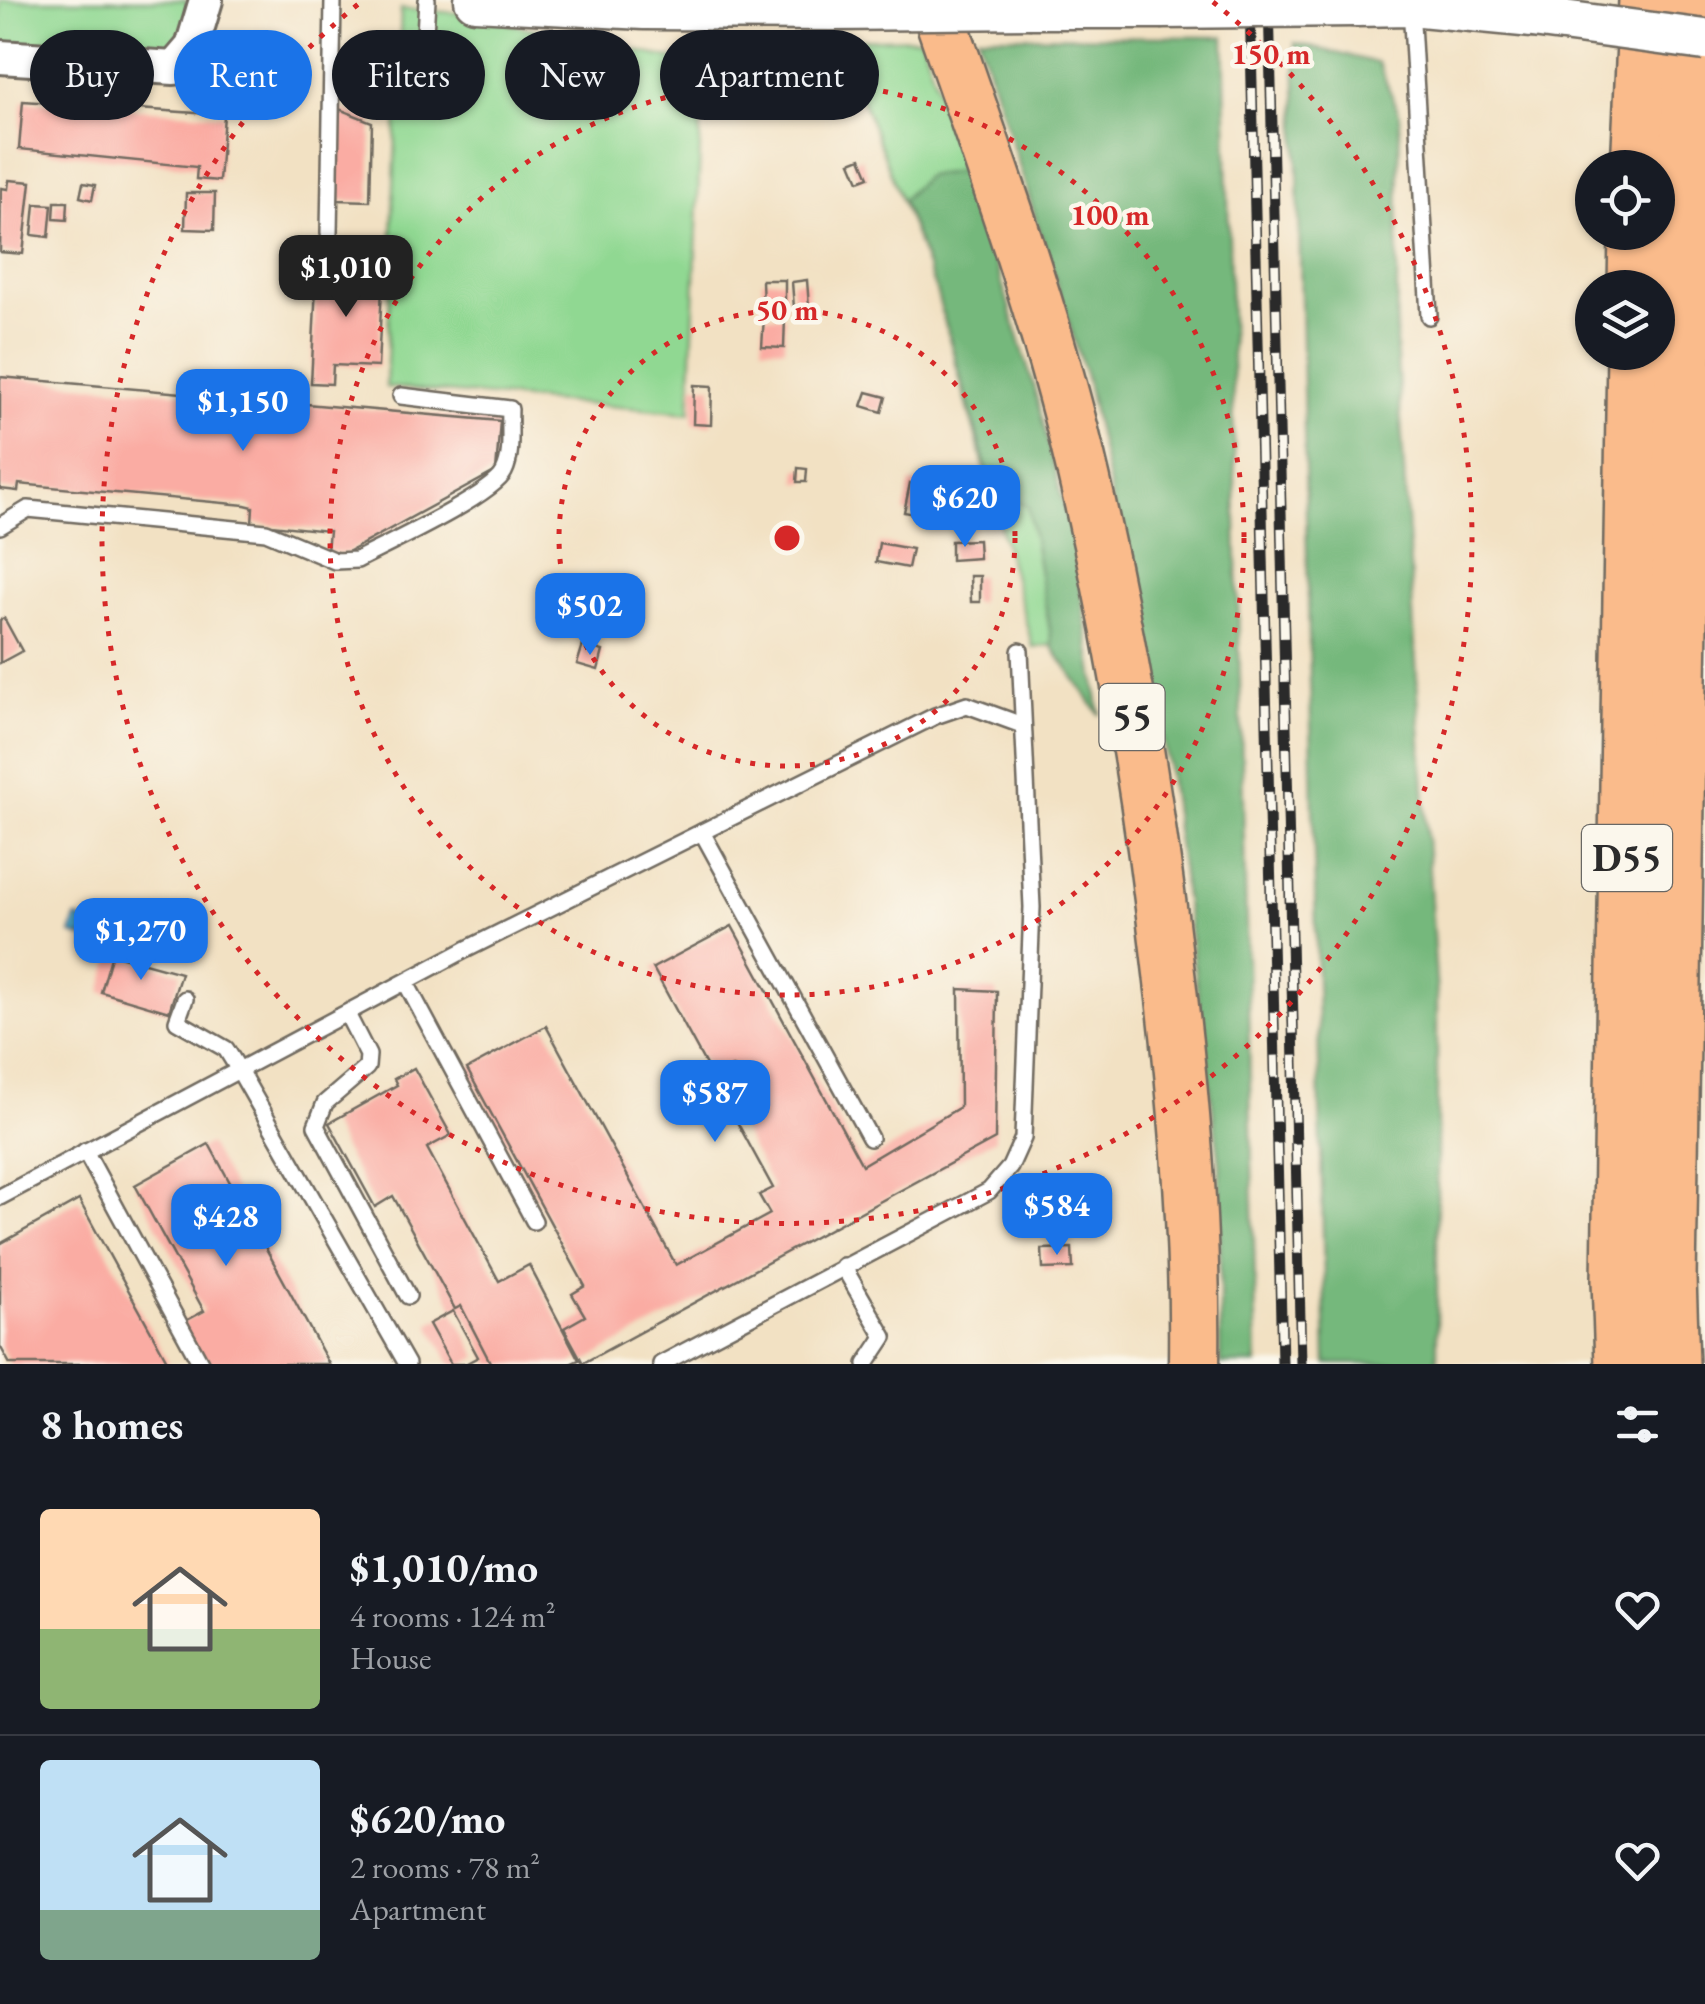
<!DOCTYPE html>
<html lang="en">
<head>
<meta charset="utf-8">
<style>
  :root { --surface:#171b24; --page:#20242c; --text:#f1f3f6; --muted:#9ea1a6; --line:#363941; --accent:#1a73e8 }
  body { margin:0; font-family:"EB Garamond",serif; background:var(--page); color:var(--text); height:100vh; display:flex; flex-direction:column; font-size:38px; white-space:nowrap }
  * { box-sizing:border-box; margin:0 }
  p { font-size:32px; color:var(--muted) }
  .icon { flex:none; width:55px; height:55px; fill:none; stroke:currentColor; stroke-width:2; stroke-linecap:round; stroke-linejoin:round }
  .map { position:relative; height:1364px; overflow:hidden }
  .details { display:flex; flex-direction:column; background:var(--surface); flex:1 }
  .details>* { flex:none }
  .top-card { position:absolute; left:30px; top:30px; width:1000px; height:90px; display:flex; gap:20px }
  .tools { position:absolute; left:1575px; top:150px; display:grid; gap:20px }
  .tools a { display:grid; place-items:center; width:100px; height:100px; border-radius:50%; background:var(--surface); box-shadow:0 2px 8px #0004; font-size:50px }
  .price { position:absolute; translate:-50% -85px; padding:0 22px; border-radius:20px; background:var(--accent); color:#fff; font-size:32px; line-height:65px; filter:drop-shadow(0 2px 5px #0008) }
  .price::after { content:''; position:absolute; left:50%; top:60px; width:30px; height:22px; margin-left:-15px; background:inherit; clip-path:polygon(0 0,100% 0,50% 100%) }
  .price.active { background:#222; color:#fff }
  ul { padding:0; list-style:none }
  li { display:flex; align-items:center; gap:30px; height:250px; padding:0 40px }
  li+li { border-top:2px solid var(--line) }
  li span { display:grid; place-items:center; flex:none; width:280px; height:200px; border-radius:10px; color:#555 }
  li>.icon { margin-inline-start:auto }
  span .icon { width:120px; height:120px; fill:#fffc; stroke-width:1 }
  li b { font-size:42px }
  h2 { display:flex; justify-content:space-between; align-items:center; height:120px; padding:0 40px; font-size:42px }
  .chip { padding:0 35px; border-radius:45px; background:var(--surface); box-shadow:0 2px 8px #0004; font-size:35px; line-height:90px }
  .chip.active { background:var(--accent); color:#fff }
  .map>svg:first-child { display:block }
  .green { fill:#90d892; stroke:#5e825e; stroke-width:2.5 }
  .forest { fill:#74b87c; stroke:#507254; stroke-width:2.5 }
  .water { fill:#4ea7cb; stroke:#3c697b; stroke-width:2.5 }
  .building { fill:#faaca3; fill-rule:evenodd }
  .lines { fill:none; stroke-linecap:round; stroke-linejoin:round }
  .service-casing { stroke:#716b60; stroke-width:20 }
  .minor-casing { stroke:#716b60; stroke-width:38 }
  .tertiary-casing { stroke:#716b60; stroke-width:45 }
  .primary-casing { stroke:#716b60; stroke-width:55 }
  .motorway-casing { stroke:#716b60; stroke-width:60 }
  .service { stroke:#fff; stroke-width:15 }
  .minor { stroke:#fff; stroke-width:32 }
  .tertiary { stroke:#fff; stroke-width:40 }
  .primary { stroke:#fabb8b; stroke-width:50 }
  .motorway { stroke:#fabb8b; stroke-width:55 }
  .rail-casing { stroke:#2b2b2b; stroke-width:11 }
  .rail { stroke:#fbf7ec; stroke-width:8; stroke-dasharray:22; stroke-linecap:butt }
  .tertiary-bridge-casing { stroke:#716b60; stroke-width:45; stroke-linecap:butt }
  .tertiary-bridge { stroke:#fff; stroke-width:40 }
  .ring { fill:none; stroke:#d62828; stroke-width:5; stroke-dasharray:5 10 }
  .labels { text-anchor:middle; stroke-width:9; stroke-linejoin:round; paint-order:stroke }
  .shield { fill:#fbf7ec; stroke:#696865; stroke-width:2.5 }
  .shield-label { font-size:38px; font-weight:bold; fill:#2b2b2b }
  .centre { fill:#d62828; stroke:#fbf7ec; stroke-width:5 }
  .ring-label { font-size:30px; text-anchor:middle; font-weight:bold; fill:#d62828; stroke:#fbf7ec; stroke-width:9; stroke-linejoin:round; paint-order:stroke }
</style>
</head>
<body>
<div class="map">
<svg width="1705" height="1364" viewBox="0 0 1705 1364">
  <rect width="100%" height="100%" fill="#fbf7ec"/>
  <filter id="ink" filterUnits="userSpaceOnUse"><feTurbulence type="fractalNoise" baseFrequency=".01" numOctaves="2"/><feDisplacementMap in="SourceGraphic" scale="20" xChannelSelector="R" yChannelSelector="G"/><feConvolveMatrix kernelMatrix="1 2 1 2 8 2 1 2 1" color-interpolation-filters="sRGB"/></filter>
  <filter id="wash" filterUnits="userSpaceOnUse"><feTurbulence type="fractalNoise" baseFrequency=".0048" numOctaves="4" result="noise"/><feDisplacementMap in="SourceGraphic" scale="40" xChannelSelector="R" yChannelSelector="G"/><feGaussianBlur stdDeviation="2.25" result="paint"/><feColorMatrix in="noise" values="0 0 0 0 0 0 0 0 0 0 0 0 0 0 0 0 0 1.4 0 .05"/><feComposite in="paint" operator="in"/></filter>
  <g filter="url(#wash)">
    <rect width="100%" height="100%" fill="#f2e1c3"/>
    <g class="green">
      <polygon points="0,0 186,0 191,17 169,55 0,50"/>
      <polygon points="401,9 459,13 703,65 690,413 386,387"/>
      <polygon points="921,38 1033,384 1100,715 1051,645 1033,648 936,290 839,40"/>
    </g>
    <g class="forest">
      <polygon points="978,36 1224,37 1257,1364 1220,1364 1220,1163 1167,760 1086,377"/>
      <polygon points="1295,43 1378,63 1400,115 1396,342 1437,998 1437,1364 1326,1364"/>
      <polygon points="967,170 1033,384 1075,550 1100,715 1053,648 1028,506 993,490 936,290 902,200 926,176"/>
    </g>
    <polygon class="water" points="76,918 109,927 104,944 71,934"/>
    <g id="blocks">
      <g class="building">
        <polygon points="23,101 224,115 219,181 196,179 197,167 19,149"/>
        <polygon points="339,109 372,122 370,201 337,200"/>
        <polygon points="861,158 869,177 859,181 851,162"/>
        <polygon points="9,180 31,182 23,254 0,252 1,188 8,189"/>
        <polygon points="83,183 95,185 92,200 80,197"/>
        <polygon points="186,193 215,193 214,230 185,229"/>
        <polygon points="55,202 68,202 67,220 54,219"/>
        <polygon points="35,204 52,205 49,237 32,235"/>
        <polygon points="317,266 383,268 378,367 333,365 332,384 311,383"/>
        <polygon points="762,280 785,280 785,308 763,309"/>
        <polygon points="807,280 809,307 794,308 792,282"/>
        <polygon points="764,316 785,317 784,348 762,347"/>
        <polygon points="0,377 500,421 496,471 346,553 327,551 329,531 252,523 253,507 245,505 19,484 18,491 0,489"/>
        <polygon points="694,385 712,386 711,425 693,424"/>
        <polygon points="867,392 886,397 882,412 862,406"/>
        <polygon points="798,468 807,469 806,482 797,482"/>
        <polygon points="910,483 935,488 929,517 904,512"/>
        <polygon points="978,540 979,558 951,560 951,541"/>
        <polygon points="879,543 912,549 908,568 876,562"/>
        <polygon points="970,576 980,576 980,602 971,602"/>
        <polygon points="4,618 22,651 0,663 0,620"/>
        <polygon points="583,645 603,651 598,670 577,664"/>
        <path d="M732 926 862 1165 960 1107 959 989 997 991 995 1139 583 1363 564 1328 585 1316 572 1294 585 1286 467 1069 546 1026 676 1265 770 1214 759 1195 773 1188 653 968ZM732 1067 757 1074 759 1077 735 1090 724 1071Z"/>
        <polygon points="112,954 181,973 169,1012 101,992"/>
        <polygon points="414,1068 451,1135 427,1148 499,1281 529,1265 579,1360 570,1364 491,1364 461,1306 455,1309 393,1196 375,1207 329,1123 397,1085 394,1079"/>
        <polygon points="209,1144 329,1364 204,1364 180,1324 204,1311 135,1185"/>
        <polygon points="79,1200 169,1364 10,1364 0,1346 0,1244"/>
        <polygon points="1072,1248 1073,1268 1043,1269 1042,1249"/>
        <polygon points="453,1311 478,1357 465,1364 451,1364 429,1324"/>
      </g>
    </g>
  </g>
  <g filter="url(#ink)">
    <use href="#blocks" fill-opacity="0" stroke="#716b60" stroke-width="2.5"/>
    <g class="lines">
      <defs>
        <g id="service">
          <polyline points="1411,6 1429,316"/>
          <polyline points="422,85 427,0"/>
          <polyline points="329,233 333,0"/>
          <path d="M0 526 28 509 266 532 335 561 357 560C386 545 493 495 504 472 513 454 509 429 510 409L401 396"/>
          <polyline points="702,832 870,1138"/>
          <polyline points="406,983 534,1221"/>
          <polyline points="185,999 177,1021 226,1049 239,1070 465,950 935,716 967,705 1022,725"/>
          <polyline points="347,1014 368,1055 367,1067 325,1103 316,1126 408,1296"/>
          <polyline points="85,1151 201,1364"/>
          <polyline points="0,1197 239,1070 407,1364"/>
          <polyline points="843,1266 884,1337 866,1364"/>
          <polyline points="661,1364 989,1191 1010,1167 1023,1138 1032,907 1020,651"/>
        </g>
        <polyline id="minor" points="0,57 174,68 192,47 206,0"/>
        <g id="tertiary">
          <polyline points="475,0 644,9 834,10"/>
          <polyline points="1355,6 1411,5 1533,17"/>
          <polyline points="1031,8 1161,8"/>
        </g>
        <path id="primary" d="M934 0C983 142 1036 285 1073 431 1117 609 1148 790 1169 973 1185 1103 1196 1233 1194 1364"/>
        <g id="motorway">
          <polyline points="1639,168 1647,0"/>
          <polyline points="1636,288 1637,232"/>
          <polyline points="1623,1364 1620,1280 1635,352"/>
          <polyline points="1671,1364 1668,1279 1686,204 1695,0"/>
        </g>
      </defs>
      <use href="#service" class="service-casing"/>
      <use href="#minor" class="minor-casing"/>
      <use href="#tertiary" class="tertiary-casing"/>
      <use href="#primary" class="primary-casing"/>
      <use href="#motorway" class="motorway-casing"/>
      <use href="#service" class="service"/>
      <use href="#minor" class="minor"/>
      <use href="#tertiary" class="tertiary"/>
      <use href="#primary" class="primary"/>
      <use href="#motorway" class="motorway"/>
      <defs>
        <g id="rail">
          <polyline points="1250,0 1282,1364"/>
          <polyline points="1269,0 1301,1364"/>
        </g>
      </defs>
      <use href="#rail" class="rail-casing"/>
      <use href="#rail" class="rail"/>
      <defs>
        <g id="tertiary-bridge">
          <polyline points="1161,8 1355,6"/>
          <polyline points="834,10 1031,8"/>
          <polyline points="1533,17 1705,40"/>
        </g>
      </defs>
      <use href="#tertiary-bridge" class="tertiary-bridge-casing"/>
      <use href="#tertiary-bridge" class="tertiary-bridge"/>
    </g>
  </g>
  <g class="ring">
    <circle cx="787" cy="538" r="228"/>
    <circle cx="787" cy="538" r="457"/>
    <path d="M1213 2A685 685 0 1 1 361 2"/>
  </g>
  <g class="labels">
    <g class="shield">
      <rect x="1099.5" y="684" width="65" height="66" rx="8"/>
      <rect x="1582" y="825" width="90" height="66" rx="8"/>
    </g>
    <g class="shield-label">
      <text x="1132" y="730">55</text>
      <text x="1627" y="871">D55</text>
    </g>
  </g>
  <circle cx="787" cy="538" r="15" class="centre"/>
  <g class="ring-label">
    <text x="1271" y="64">150 m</text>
    <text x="1110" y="225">100 m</text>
    <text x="787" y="320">50 m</text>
  </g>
</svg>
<div class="tools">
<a><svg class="icon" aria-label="locate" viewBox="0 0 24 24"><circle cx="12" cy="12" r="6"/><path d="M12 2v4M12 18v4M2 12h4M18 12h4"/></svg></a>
<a><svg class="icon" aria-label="layers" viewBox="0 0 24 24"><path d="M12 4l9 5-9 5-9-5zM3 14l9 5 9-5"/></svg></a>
</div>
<b class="price active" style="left:346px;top:320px">$1,010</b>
<b class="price" style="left:243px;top:454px">$1,150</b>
<b class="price" style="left:965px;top:550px">$620</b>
<b class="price" style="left:590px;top:658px">$502</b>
<b class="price" style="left:141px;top:983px">$1,270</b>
<b class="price" style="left:715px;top:1145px">$587</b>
<b class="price" style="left:1057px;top:1258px">$584</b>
<b class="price" style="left:226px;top:1269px">$428</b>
<div class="top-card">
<a class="chip">Buy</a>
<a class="chip active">Rent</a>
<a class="chip">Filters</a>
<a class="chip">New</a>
<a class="chip">Apartment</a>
</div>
</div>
<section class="details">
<h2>8 homes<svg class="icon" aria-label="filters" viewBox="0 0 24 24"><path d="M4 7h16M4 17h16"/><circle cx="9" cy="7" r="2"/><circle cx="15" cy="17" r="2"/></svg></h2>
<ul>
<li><span style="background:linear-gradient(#ffd9b3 60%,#8fb573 0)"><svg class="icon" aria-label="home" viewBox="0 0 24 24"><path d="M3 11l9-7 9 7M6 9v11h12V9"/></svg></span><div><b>$1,010/mo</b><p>4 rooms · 124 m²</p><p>House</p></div><svg class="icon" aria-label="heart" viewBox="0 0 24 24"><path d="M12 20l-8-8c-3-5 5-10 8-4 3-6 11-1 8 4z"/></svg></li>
<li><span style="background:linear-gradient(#bfe0f5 75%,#7fa58c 0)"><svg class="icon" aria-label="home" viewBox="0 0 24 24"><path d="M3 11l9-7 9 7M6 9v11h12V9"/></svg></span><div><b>$620/mo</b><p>2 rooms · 78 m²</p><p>Apartment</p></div><svg class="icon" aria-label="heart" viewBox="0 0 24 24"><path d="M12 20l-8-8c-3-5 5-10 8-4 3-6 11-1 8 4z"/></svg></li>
</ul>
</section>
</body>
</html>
